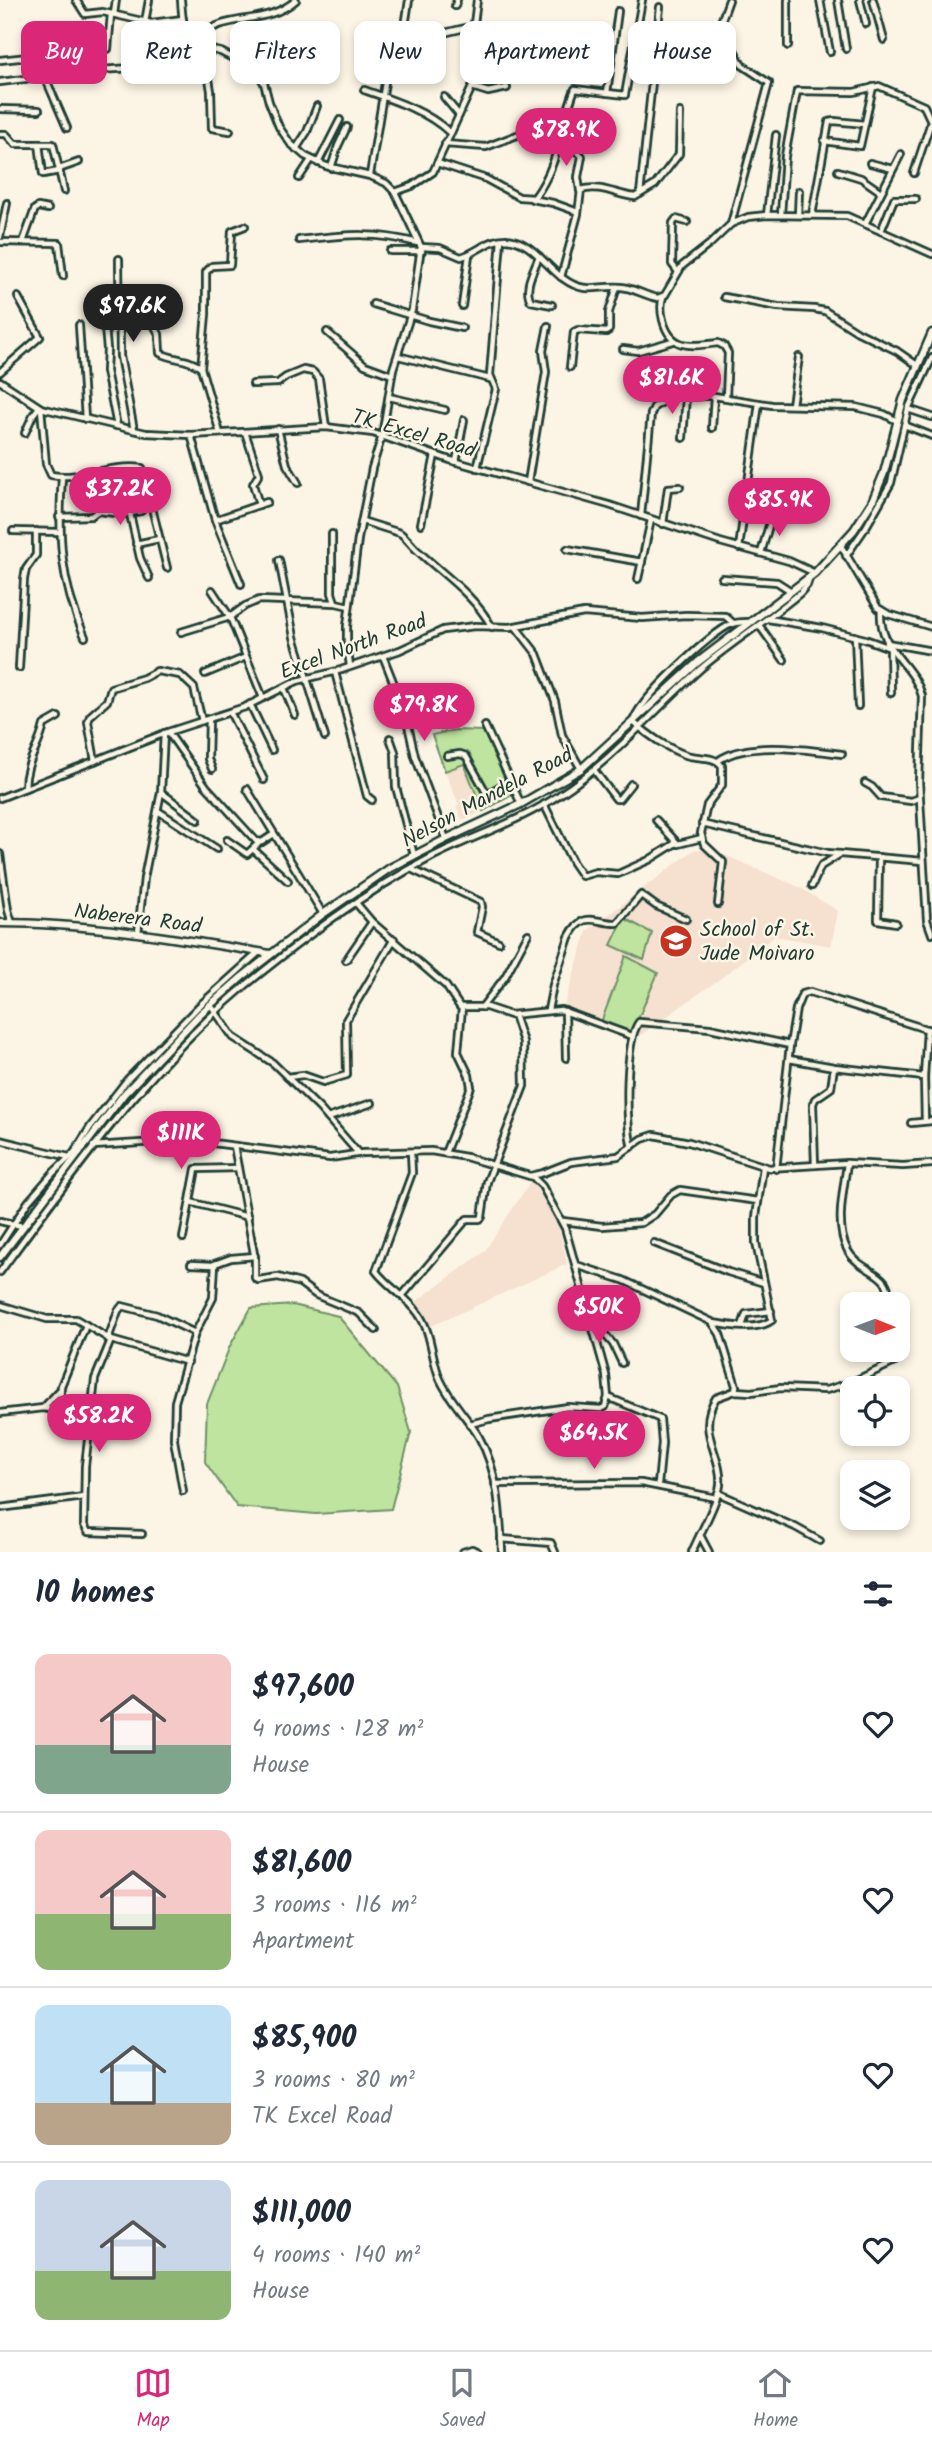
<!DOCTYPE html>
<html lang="en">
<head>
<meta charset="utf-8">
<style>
  :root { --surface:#fff; --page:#f2f2f3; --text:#1f2937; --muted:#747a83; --line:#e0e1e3; --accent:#db2777 }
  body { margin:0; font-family:Kalam,sans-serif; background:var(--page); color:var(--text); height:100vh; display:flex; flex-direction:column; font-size:26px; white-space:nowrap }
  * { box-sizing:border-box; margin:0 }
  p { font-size:23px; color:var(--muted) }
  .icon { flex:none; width:38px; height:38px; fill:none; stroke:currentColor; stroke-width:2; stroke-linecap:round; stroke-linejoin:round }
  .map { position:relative; height:1552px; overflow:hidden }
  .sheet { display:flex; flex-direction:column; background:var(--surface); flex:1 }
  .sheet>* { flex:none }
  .banner { position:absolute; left:21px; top:21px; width:891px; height:63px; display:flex; gap:14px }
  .needle { width:46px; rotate:91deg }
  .tools { position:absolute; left:840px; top:1292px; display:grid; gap:14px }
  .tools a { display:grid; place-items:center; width:70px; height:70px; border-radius:14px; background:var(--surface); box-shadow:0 4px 10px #0003; font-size:35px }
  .price { position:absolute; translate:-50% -60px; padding:0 16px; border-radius:24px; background:var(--accent); color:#fff; font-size:23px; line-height:46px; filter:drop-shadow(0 2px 4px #0008) }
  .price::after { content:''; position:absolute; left:50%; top:42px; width:21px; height:16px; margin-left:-10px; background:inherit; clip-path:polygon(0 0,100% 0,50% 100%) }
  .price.active { background:#222; color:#fff }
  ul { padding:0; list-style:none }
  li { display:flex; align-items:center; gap:21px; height:175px; padding:0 35px }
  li+li { border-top:2px solid var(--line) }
  li span { display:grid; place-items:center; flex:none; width:196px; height:140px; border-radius:14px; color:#555 }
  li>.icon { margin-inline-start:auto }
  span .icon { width:84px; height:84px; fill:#fffc; stroke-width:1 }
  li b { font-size:30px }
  h2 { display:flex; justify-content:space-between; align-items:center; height:84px; padding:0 35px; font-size:30px }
  .pill { padding:0 24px; border-radius:14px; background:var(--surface); box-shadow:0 4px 10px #0003; font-size:24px; line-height:63px }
  .pill.active { background:var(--accent); color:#fff }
  .tab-bar { display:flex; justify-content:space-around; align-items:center; height:98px; border-top:2px solid var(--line); background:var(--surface); font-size:19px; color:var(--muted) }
  .tab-bar a { display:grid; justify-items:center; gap:4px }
  .tab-bar .active { color:var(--accent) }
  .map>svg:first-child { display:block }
  .built { fill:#f6e0d0 }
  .green { fill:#bee49f; stroke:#6e906a; stroke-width:2 }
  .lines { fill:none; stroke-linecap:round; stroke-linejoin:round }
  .street-casing { stroke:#1f3d34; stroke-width:10 }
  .secondary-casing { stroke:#1f3d34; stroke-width:11 }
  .street { stroke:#fcf5e5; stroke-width:4.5 }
  .secondary { stroke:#fcf5e5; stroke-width:6 }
  .labels { text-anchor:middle; stroke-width:5; stroke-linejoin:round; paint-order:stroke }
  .street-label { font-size:21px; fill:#1f3d34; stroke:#fcf5e5 }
  .poi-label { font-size:21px; fill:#1f3d34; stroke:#fcf5e5; text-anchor:start }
</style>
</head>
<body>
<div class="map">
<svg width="932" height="1552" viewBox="0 0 932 1552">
  <rect width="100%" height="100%" fill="#fcf5e5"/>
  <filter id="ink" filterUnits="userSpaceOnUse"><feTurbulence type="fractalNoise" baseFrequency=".0143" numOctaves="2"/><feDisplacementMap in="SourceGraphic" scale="14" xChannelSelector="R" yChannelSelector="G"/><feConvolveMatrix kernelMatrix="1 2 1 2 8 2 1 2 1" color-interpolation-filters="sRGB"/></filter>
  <g filter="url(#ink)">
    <g class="built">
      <polygon points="464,763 483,811 462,820 456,806 459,805 445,771"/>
      <polygon points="695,849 727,856 799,887 838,911 831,946 775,936 721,978 631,1042 562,1012 587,931"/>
      <polygon points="531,1181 557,1221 567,1264 427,1328 414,1303 484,1252"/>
    </g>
    <g class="green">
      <polygon points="455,730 483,731 514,794 483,811 464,764 445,771 432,735"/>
      <polygon points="624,918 652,933 644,960 611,945"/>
      <polygon points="626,956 658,973 631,1035 600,1025"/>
      <polygon points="293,1305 338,1316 397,1387 411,1432 391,1509 316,1514 237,1507 205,1462 207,1404 230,1346 251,1308"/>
    </g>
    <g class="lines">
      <defs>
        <g id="street">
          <polyline points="76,0 85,14 103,12 151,23 183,19"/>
          <path d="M181 0C183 22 181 38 204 47"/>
          <polyline points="477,0 474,24 477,29"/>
          <polyline points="788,0 788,46"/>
          <polyline points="820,0 830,52"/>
          <polyline points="838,0 846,49"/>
          <polyline points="860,0 866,24"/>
          <polyline points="873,0 884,40"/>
          <polyline points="455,6 457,0"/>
          <polyline points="114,14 116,0"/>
          <polyline points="145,22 149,0"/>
          <polyline points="721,22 729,0"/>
          <polyline points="438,38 444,33 465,28 491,34 531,36 586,55"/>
          <polyline points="108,49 111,14"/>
          <polyline points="654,59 696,50 713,36 733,48 742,65 769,83 731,224"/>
          <polyline points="0,60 75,52"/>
          <polyline points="150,67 156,47 156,23"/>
          <polyline points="45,77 67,128"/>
          <polyline points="0,82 99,70 150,67 199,50 208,49 221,52 257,71 264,83 269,102 279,127 290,143 305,156 326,166 370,176 386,183 395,192 421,247 412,310 393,369 382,436 372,468 358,539 347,626 347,644 350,666"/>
          <polyline points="472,87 488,92 507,88"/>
          <path d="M364 90C393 100 427 111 449 132"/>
          <polyline points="607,93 618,11"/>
          <polyline points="444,97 459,115"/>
          <polyline points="0,109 39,110"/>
          <path d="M230 131 212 128 211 91 202 36C223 13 267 26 296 0"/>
          <polyline points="0,134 6,134 15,144 53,144 64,191"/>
          <polyline points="562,139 582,156 578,177 580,191"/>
          <polyline points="824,141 860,146 873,87"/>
          <polyline points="39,144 43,174 60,171"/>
          <polyline points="445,144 486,147 525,132 561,141"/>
          <polyline points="296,149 307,132 317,106"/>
          <polyline points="318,163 340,120"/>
          <path d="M437 163 486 179 519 197 534 198C560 164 560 126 575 89L625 95 642 0"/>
          <polyline points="870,163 893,169"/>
          <polyline points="331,168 338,146 347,127"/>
          <polyline points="59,169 79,162"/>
          <polyline points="838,171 861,178 881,192"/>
          <polyline points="914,173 931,122"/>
          <polyline points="370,175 387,70 404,33 409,0"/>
          <polyline points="299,178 311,160"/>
          <polyline points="395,192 412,186 433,172 472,87 491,34"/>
          <polyline points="640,194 660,7"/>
          <polyline points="532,199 553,203 578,212"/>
          <polyline points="767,215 776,135"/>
          <polyline points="781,215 785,156 797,91 854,92 879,86 924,106 932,123"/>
          <polyline points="798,215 799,191"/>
          <polyline points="812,215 829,122 834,121 865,124"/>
          <polyline points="865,224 901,154"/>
          <polyline points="881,231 894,199 916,199"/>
          <polyline points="0,237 7,203"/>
          <path d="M299 240C346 235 372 231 418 243"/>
          <polyline points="0,242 59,243 63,276"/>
          <polyline points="23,242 35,209 38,207 48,209"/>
          <path d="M421 247 440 248 461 257C477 253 488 239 506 239 531 240 545 266 564 279 586 295 597 285 621 287 634 288 645 296 658 298L665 295 682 266 710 244 731 224 748 217 767 215 847 216 932 254"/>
          <polyline points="390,251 422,251"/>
          <path d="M539 256C534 270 523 288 531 301L552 305"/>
          <polyline points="119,259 120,356 134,430"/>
          <polyline points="678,272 672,264 673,223 676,219 687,222"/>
          <path d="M561 277 578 214 581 190C601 184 616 195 635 197L655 185 679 154 680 112"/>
          <polyline points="102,296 107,349 106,371 117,426"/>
          <path d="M663 297C660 305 661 312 663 320 671 351 692 346 718 343L724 346 728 353 726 397"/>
          <polyline points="724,297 778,307 814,309 825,311 858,332 897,351 917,365"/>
          <path d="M149 299 152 321 159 334 160 353C173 360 189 358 201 368L220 433"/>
          <polyline points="373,304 429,321 462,328"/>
          <polyline points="462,306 469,255"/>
          <polyline points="79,325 85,419"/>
          <polyline points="327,332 365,365 392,375"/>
          <polyline points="623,349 638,351 673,341"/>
          <polyline points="398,356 490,379"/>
          <polyline points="570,367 574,332 578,330 606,332 609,330 609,312 617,287"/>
          <polyline points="201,368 206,314 206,272 212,266 230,265 232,231 245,226"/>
          <polyline points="0,372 40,337 18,297"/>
          <polyline points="0,381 41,408 146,433 191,435 326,427 373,433 450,460 609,505 720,542 789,561 815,573"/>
          <polyline points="253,384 278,383 286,377 303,370 313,372 319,379 326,427"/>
          <polyline points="389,397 445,410"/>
          <polyline points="792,405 799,357"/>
          <path d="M41 408 46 464 51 475C81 480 111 464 142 468L167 568"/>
          <polyline points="908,409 932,417"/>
          <polyline points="904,425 932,436"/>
          <polyline points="712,428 714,396"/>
          <polyline points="278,429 287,465 298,483"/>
          <polyline points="245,432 259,474 253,484 259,505"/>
          <polyline points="25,433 33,415 39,407"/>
          <polyline points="191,435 215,520 241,584"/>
          <polyline points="683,438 686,396"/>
          <polyline points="456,462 464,420"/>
          <polyline points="477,468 496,389 490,375 501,240"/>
          <path d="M62 477C58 535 60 582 85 637"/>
          <polyline points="528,482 546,372 543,351 548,326"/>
          <polyline points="98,511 123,514 141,511"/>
          <polyline points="130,514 140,558 149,578"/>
          <polyline points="641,516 651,414 654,407 673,396 714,396 772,405 856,407 884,414 897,421"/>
          <polyline points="59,517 91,516 98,511 101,498 98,472"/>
          <polyline points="215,520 267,502"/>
          <path d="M362 521 400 533C407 538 412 546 419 552 446 577 473 594 492 627"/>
          <polyline points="421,524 435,455"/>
          <polyline points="663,524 668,488 680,487"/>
          <polyline points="13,531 59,532"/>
          <polyline points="332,534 332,593 335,602"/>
          <polyline points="136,544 159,539"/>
          <polyline points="841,546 878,608 888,614 932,627"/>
          <polyline points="739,548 759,403"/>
          <polyline points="567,549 642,562"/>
          <polyline points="761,553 772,515"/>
          <polyline points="846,556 866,527 891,483 908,409 932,358"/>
          <polyline points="279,560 294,637 325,737"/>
          <polyline points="722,578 777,582 791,591"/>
          <polyline points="638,579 651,520"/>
          <polyline points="212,590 230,617 263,698"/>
          <path d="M881 610C878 651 913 662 922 696L919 782 927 920 932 934"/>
          <polyline points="768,619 822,628 865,639 890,648 891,693"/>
          <polyline points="759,625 784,660"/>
          <polyline points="516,627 537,654 555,701 562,735 581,769"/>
          <polyline points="181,632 230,617 245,606 259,600 336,603 349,606"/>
          <polyline points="855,636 858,706"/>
          <polyline points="887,643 932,651"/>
          <polyline points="383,656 405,712 415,756 446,839"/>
          <polyline points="19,668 24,579 26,569 36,555 36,531"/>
          <polyline points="335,672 367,796 372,800"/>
          <polyline points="205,674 246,657"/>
          <polyline points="284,688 295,715"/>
          <polyline points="250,704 272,750"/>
          <polyline points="230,712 264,780"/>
          <polyline points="209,719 208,759 212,769"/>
          <polyline points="485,726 521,804"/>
          <polyline points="168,732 206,786 256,841 262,842 274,834"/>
          <polyline points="390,738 395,752 396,787 414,855"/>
          <polyline points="447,756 460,754 466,756 487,794 509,781"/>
          <polyline points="95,761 88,722 90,716 107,701 111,688 144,678 157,671 180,675 194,688 202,721"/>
          <path d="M718 761C747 740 808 750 842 754"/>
          <polyline points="594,770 616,799 619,799 631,784"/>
          <polyline points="865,783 872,787 881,797 911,801 919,798"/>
          <path d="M25 788C25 761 39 749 44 725L58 717"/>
          <polyline points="247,789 323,914"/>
          <polyline points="161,792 198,820"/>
          <polyline points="0,798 168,732 245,707 297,681 341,670 400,650 443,630 475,626 510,627 584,613 642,618 686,615 725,616 733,623"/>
          <polyline points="544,804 573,863 582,876 596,872 618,874 649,860 676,843"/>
          <polyline points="158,811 217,849"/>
          <polyline points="656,820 678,844 702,838"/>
          <polyline points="702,824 828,853 923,861"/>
          <polyline points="227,840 247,854 259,843"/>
          <polyline points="253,849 288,881"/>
          <polyline points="0,854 8,910 12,923"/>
          <polyline points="879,857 878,920 896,923"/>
          <polyline points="411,869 481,902 482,907 477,932 499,942"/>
          <polyline points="812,886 821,866 840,854"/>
          <polyline points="356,903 372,922 446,986 460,1007 486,1007 510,1015 561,1010 632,1036"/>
          <path d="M718 904 723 862 704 844 701 833 707 805 722 785V766C714 755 698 759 686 755 666 748 649 735 633 722 637 702 712 631 732 624 736 622 743 622 748 622"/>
          <polyline points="138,933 144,878 161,792 164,733"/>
          <polyline points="346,960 372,922"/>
          <polyline points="210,1004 233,1037 273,1063 320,1109 358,1153"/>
          <polyline points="482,1007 505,977 528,934"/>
          <path d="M548 1010 553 985 569 937C584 908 597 924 617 923L641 895 656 906 686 919"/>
          <polyline points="565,1011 566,1058"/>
          <polyline points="789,1059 834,1067 924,1077"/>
          <polyline points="287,1077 303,1075 323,1082 347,1075 346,1020 394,939"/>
          <polyline points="328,1118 372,1103"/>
          <polyline points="925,1121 924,1077 927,1029"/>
          <polyline points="911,1123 932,1121"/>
          <polyline points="0,1140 69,1157"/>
          <polyline points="93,1146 189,1140 330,1158 363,1153 431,1151 466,1157 533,1177 542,1186 565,1228 606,1375 608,1397 605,1407 601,1409 568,1407 489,1419 470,1424"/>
          <polyline points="234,1146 255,1259 255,1278 258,1280 278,1277 300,1283 316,1295 359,1313 376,1330"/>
          <path d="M632 1147C625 1124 625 1040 639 1022L710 1028 790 1045 796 1009 802 994 810 992 932 1031"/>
          <path d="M411 1152 412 1173 376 1271C388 1287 407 1297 418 1313 432 1332 431 1358 440 1379 450 1401 467 1417 479 1437 499 1473 500 1512 502 1552"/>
          <polyline points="445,1153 471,1087 469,1075 458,1052 462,1008"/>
          <path d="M847 1163C844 1190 834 1226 848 1251 861 1274 896 1271 887 1304"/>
          <polyline points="815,1165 813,1104 815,1099 831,1088 834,1067"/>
          <polyline points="776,1169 790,1045"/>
          <polyline points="530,1176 543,1173 571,1162 618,1156 642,1139 654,1135 689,1142 769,1168 847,1163 903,1166 932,1164"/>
          <polyline points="190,1202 248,1217"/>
          <polyline points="0,1221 22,1226"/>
          <polyline points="563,1221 602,1226 641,1223 655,1214 671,1195 680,1190 758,1201"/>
          <polyline points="183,1238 196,1169 238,1168"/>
          <polyline points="654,1243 728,1272 764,1283"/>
          <polyline points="0,1245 28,1202 54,1172 74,1153 91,1126 127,1080 198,1007 258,953"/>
          <polyline points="191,1264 212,1265 231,1258 255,1256"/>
          <polyline points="576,1265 623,1280 712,1322 720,1334 736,1386 735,1391"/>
          <path d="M0 1272C74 1171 149 1066 246 985 304 938 363 893 430 858 472 836 520 822 559 795 612 761 652 712 698 671 730 643 767 621 800 593L807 585 809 579"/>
          <polyline points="402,1296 467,1219 480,1219 482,1217 487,1182 524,1086 523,1042 514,1015"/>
          <polyline points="0,1305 47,1319 76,1319 111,1340 188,1362"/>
          <polyline points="591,1318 613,1344 622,1363"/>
          <path d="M713 1323C730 1326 758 1331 772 1320L756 1243V1217L763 1167"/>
          <polyline points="742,1326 746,1314 771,1311"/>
          <polyline points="108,1339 118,1311 122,1306 157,1315 195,1333"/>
          <polyline points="111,1340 95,1379 85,1466 84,1525 88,1532 142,1534"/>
          <polyline points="608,1397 660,1419 662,1443 658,1485"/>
          <polyline points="44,1407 59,1391"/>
          <polyline points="60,1411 61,1386 86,1325"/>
          <polyline points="0,1413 43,1408 92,1416"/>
          <polyline points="495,1484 641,1483 716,1498"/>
          <polyline points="183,1491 174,1440 175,1402 195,1333 213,1298 215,1264"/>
          <polyline points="718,1493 795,1527 820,1541"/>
          <polyline points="0,1508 84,1497"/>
          <polyline points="700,1535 709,1552"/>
          <polyline points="501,1539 551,1543 555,1552"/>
          <polyline points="463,1552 472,1549 478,1552"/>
          <path d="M692 1552C699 1535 718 1502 720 1485 723 1455 695 1431 716 1398L735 1391 751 1392 781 1388 826 1390 850 1383 895 1362 898 1357 893 1349"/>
        </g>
        <g id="secondary">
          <path d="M0 923C91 923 181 939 271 954"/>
          <polyline points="0,1257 124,1094 200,1014 242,977 323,914 390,868 446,839 521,804 581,769 698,662 815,573 854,530 872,502 884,473 903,400 932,333"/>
        </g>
      </defs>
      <use href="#street" class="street-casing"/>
      <use href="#secondary" class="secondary-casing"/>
      <use href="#street" class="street"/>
      <use href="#secondary" class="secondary"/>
    </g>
  </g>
  <defs>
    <symbol id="school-disc" viewBox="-11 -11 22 22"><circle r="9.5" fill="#c8321e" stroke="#fcf5e5"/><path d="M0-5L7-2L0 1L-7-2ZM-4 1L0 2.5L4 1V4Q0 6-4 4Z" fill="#fff"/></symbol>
  </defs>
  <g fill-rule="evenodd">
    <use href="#school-disc" x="657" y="922" width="38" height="38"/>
  </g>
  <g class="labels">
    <g class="street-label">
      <text transform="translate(414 433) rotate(16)" y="7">TK Excel Road</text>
      <text transform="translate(353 646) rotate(-20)" y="7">Excel North Road</text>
      <text transform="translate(487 797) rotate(-28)" y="7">Nelson Mandela Road</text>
      <text transform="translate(138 918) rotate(7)" y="7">Naberera Road</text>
    </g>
    <g class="poi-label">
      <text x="700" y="936">School of St.<tspan x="700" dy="24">Jude Moivaro</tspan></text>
    </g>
  </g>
</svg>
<div class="tools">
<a><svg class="needle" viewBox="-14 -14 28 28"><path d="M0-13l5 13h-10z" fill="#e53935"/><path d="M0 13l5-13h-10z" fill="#747a83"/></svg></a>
<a><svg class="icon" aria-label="locate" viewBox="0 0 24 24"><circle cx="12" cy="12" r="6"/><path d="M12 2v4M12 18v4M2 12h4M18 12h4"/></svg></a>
<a><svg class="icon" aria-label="layers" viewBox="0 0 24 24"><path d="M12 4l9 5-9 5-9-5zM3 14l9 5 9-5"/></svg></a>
</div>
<b class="price" style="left:566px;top:168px">$78.9K</b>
<b class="price active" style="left:133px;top:344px">$97.6K</b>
<b class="price" style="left:672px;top:416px">$81.6K</b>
<b class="price" style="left:120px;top:527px">$37.2K</b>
<b class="price" style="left:779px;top:538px">$85.9K</b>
<b class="price" style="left:424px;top:743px">$79.8K</b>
<b class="price" style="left:181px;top:1171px">$111K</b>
<b class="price" style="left:599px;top:1345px">$50K</b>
<b class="price" style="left:99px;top:1454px">$58.2K</b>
<b class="price" style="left:594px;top:1471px">$64.5K</b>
<div class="banner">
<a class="pill active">Buy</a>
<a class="pill">Rent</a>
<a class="pill">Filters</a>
<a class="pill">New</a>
<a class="pill">Apartment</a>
<a class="pill">House</a>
</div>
</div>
<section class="sheet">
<h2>10 homes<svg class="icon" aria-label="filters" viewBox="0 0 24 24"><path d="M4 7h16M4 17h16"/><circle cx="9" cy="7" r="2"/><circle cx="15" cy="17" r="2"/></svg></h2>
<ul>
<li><span style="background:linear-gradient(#f6c9c9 65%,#7fa58c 0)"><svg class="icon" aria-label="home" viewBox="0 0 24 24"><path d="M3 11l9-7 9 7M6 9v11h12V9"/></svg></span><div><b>$97,600</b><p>4 rooms · 128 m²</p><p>House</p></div><svg class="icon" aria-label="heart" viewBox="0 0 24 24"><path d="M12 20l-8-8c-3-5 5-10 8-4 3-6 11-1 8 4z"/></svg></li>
<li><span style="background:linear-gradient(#f6c9c9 60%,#8fb573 0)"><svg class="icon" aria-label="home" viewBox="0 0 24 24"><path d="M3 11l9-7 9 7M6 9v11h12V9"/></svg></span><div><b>$81,600</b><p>3 rooms · 116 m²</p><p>Apartment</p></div><svg class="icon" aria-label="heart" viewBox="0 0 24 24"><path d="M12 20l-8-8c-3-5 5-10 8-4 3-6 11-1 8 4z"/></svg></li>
<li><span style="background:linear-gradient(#bfe0f5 70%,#b9a48a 0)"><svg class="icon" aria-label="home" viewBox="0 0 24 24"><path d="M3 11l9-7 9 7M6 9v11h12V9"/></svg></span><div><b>$85,900</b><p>3 rooms · 80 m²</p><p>TK Excel Road</p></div><svg class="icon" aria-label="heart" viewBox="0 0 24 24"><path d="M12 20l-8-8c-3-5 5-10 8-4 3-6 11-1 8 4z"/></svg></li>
<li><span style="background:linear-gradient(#c9d6e8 65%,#8fb573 0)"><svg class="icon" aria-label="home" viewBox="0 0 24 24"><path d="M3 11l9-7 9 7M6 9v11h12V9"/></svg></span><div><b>$111,000</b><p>4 rooms · 140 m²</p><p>House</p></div><svg class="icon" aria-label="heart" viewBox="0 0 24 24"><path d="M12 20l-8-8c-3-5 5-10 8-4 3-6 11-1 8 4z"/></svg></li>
</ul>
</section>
<nav class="tab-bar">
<a class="active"><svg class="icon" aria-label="map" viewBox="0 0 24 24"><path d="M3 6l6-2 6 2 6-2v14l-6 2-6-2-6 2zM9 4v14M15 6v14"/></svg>Map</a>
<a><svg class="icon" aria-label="saved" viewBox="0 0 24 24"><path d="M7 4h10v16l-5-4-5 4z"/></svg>Saved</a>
<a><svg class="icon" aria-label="home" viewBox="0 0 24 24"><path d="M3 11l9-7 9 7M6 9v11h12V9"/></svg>Home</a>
</nav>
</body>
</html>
